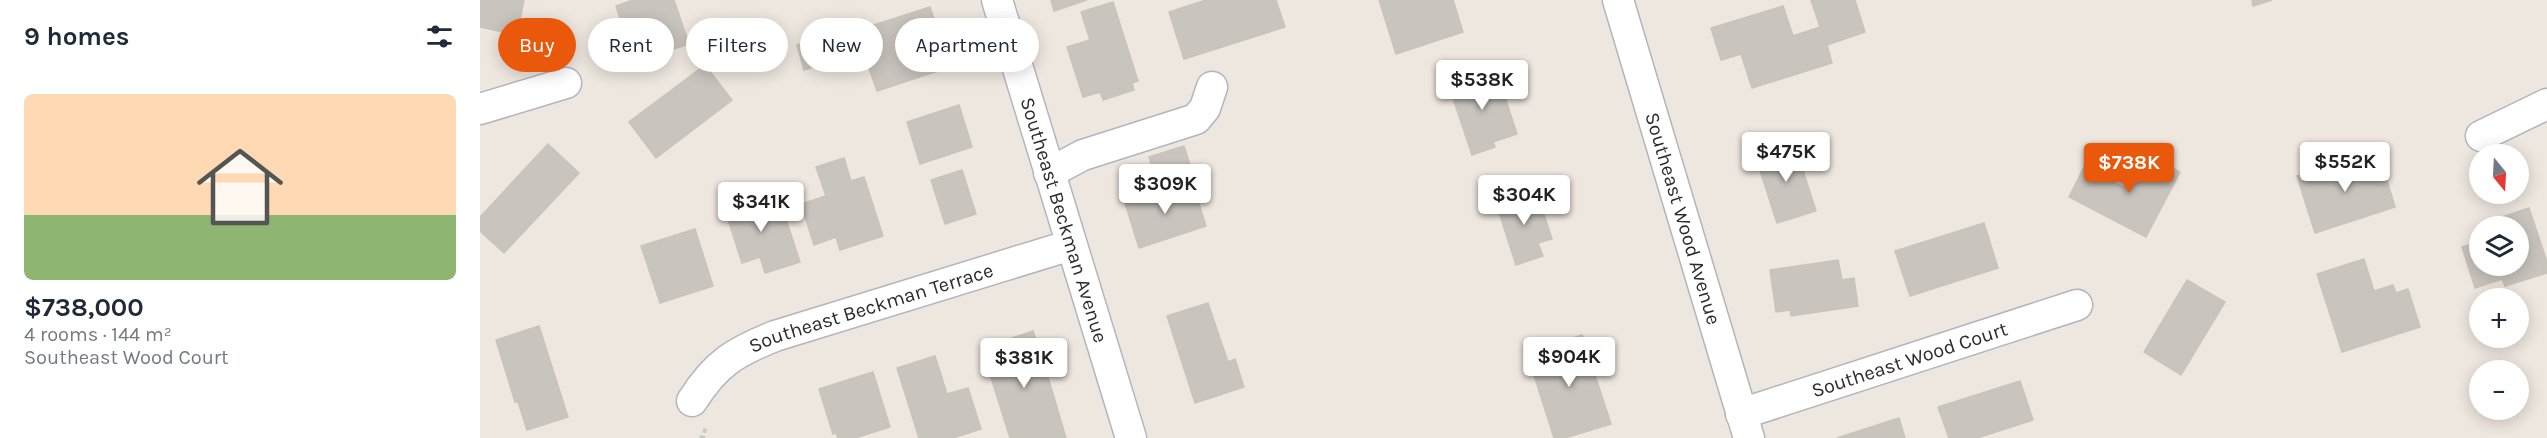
<!DOCTYPE html>
<html lang="en">
<head>
<meta charset="utf-8">
<style>
  :root { --surface:#fff; --page:#f2f2f3; --text:#1f2937; --muted:#747a83; --accent:#ea580c }
  body { margin:0; font-family:Karla,sans-serif; background:var(--page); color:var(--text); height:100vh; display:flex; flex-direction:column; font-size:22px; white-space:nowrap }
  * { box-sizing:border-box; margin:0 }
  p { font-size:20px; color:var(--muted) }
  .icon { flex:none; width:33px; height:33px; fill:none; stroke:currentColor; stroke-width:2; stroke-linecap:round; stroke-linejoin:round }
  .map { position:relative; flex:1; overflow:hidden }
  .sheet { display:flex; flex-direction:column; background:var(--surface); width:480px }
  .sheet>* { flex:none }
  .banner { position:absolute; left:18px; top:18px; width:570px; height:54px; display:flex; gap:12px }
  .needle { width:39px; rotate:162deg }
  .fabs { position:absolute; left:1989px; top:144px; display:grid; gap:12px }
  .fabs a { display:grid; place-items:center; width:60px; height:60px; border-radius:50%; background:var(--surface); box-shadow:0 3px 15px #0003; font-size:30px }
  .price { position:absolute; translate:-50% -51px; padding:0 14px; border-radius:6px; background:#fff; color:#222; font-size:20px; line-height:39px; filter:drop-shadow(0 2px 3px #0008) }
  .price::after { content:''; position:absolute; left:50%; top:36px; width:18px; height:14px; margin-left:-9px; background:inherit; clip-path:polygon(0 0,100% 0,50% 100%) }
  .price.current { background:var(--accent); color:#fff }
  ul { padding:0; list-style:none }
  li { display:grid; align-content:center; gap:12px; height:318px; padding:0 24px }
  li span { display:grid; place-items:center; height:186px; border-radius:9px; color:#555 }
  li>.icon { margin-inline-start:auto }
  span .icon { width:108px; height:108px; fill:#fffc; stroke-width:1 }
  li b { font-size:26px }
  h2 { display:flex; justify-content:space-between; align-items:center; height:72px; padding:0 24px; font-size:26px }
  .tag { padding:0 21px; border-radius:27px; background:var(--surface); box-shadow:0 3px 15px #0003; font-size:21px; line-height:54px }
  .tag.current { background:var(--accent); color:#fff }
  main { display:flex; flex:1; min-height:0 }
  .map>svg:first-child { display:block }
  .building { fill:#c9c4be; stroke:#c9c4b8; stroke-width:1.5 }
  .lines { fill:none; stroke-linecap:round; stroke-linejoin:round }
  .minor-casing { stroke:#b2b5c0; stroke-width:33 }
  .path { stroke:#c8c8c8; stroke-width:4; stroke-dasharray:4.5 3; stroke-linecap:butt }
  .minor { stroke:#fff; stroke-width:30 }
  .labels { text-anchor:middle; stroke-width:5; stroke-linejoin:round; paint-order:stroke }
  .street-label { font-size:20px; fill:#2c2c2c; stroke:#fff }
</style>
</head>
<body>
<main>
<section class="sheet">
<h2>9 homes<svg class="icon" aria-label="filters" viewBox="0 0 24 24"><path d="M4 7h16M4 17h16"/><circle cx="9" cy="7" r="2"/><circle cx="15" cy="17" r="2"/></svg></h2>
<ul>
<li><span style="background:linear-gradient(#ffd9b3 65%,#8fb573 0)"><svg class="icon" aria-label="home" viewBox="0 0 24 24"><path d="M3 11l9-7 9 7M6 9v11h12V9"/></svg></span><div><b>$738,000</b><p>4 rooms · 144 m²</p><p>Southeast Wood Court</p></div></li>
</ul>
</section>
<div class="map">
<svg width="2067" height="438" viewBox="0 0 2067 438">
  <rect width="100%" height="100%" fill="#eee7df"/>
  <g class="building">
    <polygon points="0,0 44,0 37,35 0,27"/>
    <polygon points="153,0 194,0 209,44 154,62 136,6"/>
    <polygon points="571,0 607,0 574,11"/>
    <polygon points="726,0 796,0 805,27 704,59 689,12"/>
    <polygon points="899,0 973,0 983,32 916,54"/>
    <polygon points="1331,0 1375,0 1385,32 1347,45 1352,63 1272,88 1261,54 1241,60 1231,28 1303,6 1313,36 1340,27"/>
    <polygon points="1772,0 1792,0 1773,6"/>
    <polygon points="633,2 658,81 652,83 654,90 623,100 620,92 603,97 587,47 610,40 601,12"/>
    <polygon points="450,7 470,67 397,91 383,51 401,45 394,25"/>
    <polygon points="345,36 353,61 324,70 317,45"/>
    <polygon points="225,65 252,100 176,158 149,122"/>
    <polygon points="1000,70 1005,87 1020,82 1037,134 1013,142 1015,147 992,155 967,80"/>
    <polygon points="479,105 492,147 440,164 427,122"/>
    <polygon points="1314,142 1336,211 1297,223 1275,155"/>
    <polygon points="68,144 99,173 24,253 0,231 0,217"/>
    <polygon points="704,146 712,171 677,182 669,157"/>
    <polygon points="1888,152 1896,177 1905,174 1915,207 1835,233 1817,176"/>
    <polygon points="1665,153 1700,172 1666,237 1589,197 1604,167 1647,189"/>
    <polygon points="364,158 371,181 384,177 403,236 360,250 356,237 334,245 321,204 346,196 336,167"/>
    <polygon points="482,170 496,214 465,224 451,180"/>
    <polygon points="712,182 726,226 659,248 645,203"/>
    <polygon points="1056,190 1072,239 1058,243 1063,256 1036,265 1016,203"/>
    <polygon points="280,192 287,215 303,210 320,262 285,273 280,257 262,263 243,204"/>
    <polygon points="2049,208 2067,262 2067,273 2025,286 2022,279 1995,288 1982,247 2000,241 2000,266 2038,266 2038,226 2015,226 2013,220"/>
    <polygon points="1504,223 1518,268 1430,296 1415,251"/>
    <polygon points="215,229 233,286 180,303 161,246"/>
    <polygon points="1884,259 1894,291 1913,285 1916,293 1928,289 1940,327 1862,352 1837,274"/>
    <polygon points="1358,260 1362,280 1374,278 1378,306 1311,316 1310,310 1296,312 1290,270"/>
    <polygon points="1707,280 1745,302 1701,375 1664,352"/>
    <polygon points="728,303 748,362 755,359 764,387 715,403 687,316"/>
    <polygon points="59,326 88,417 47,430 38,402 35,402 16,340"/>
    <polygon points="553,331 568,377 586,438 530,438 509,371 513,370 506,347"/>
    <polygon points="1102,335 1131,424 1085,438 1074,438 1047,353"/>
    <polygon points="455,356 467,394 488,388 501,429 473,438 439,438 417,368"/>
    <polygon points="393,372 410,427 375,438 358,438 356,433 353,434 339,389"/>
    <polygon points="1540,381 1553,420 1497,438 1469,438 1458,407"/>
    <polygon points="1419,418 1425,438 1357,438"/>
  </g>
  <g class="lines">
    <defs>
      <g id="minor">
        <path id="s1" d="M517 0 651 438"/>
        <path id="s2" d="M1138 0 1269 438"/>
        <polyline points="0,109 86,83"/>
        <polyline points="2001,136 2067,104"/>
        <polyline points="569,173 603,155 716,119 725,108 732,87"/>
        <path id="s3" d="M212 401C236 363 255 352 295 336L591 245"/>
        <path id="s4" d="M1261 414 1597 305"/>
      </g>
    </defs>
    <use href="#minor" class="minor-casing"/>
    <polyline class="path" points="220,438 223,437 226,426"/>
    <use href="#minor" class="minor"/>
  </g>
  <g class="labels">
    <g class="street-label">
      <text dy="7" stroke="none"><textPath href="#s1" startOffset="230">Southeast Beckman Avenue</textPath></text>
      <text dy="7" stroke="none"><textPath href="#s2" startOffset="228">Southeast Wood Avenue</textPath></text>
      <text dy="7" stroke="none"><textPath href="#s3" startOffset="208">Southeast Beckman Terrace</textPath></text>
      <text dy="7" stroke="none"><textPath href="#s4" startOffset="177">Southeast Wood Court</textPath></text>
    </g>
  </g>
</svg>
<div class="fabs">
<a><svg class="needle" viewBox="-14 -14 28 28"><path d="M0-13l5 13h-10z" fill="#e53935"/><path d="M0 13l5-13h-10z" fill="#747a83"/></svg></a>
<a><svg class="icon" aria-label="layers" viewBox="0 0 24 24"><path d="M12 4l9 5-9 5-9-5zM3 14l9 5 9-5"/></svg></a>
<a>+</a>
<a>−</a>
</div>
<b class="price" style="left:1002px;top:111px">$538K</b>
<b class="price" style="left:1306px;top:183px">$475K</b>
<b class="price" style="left:1865px;top:193px">$552K</b>
<b class="price current" style="left:1649px;top:194px">$738K</b>
<b class="price" style="left:685px;top:215px">$309K</b>
<b class="price" style="left:1044px;top:226px">$304K</b>
<b class="price" style="left:281px;top:233px">$341K</b>
<b class="price" style="left:1089px;top:388px">$904K</b>
<b class="price" style="left:544px;top:389px">$381K</b>
<div class="banner">
<a class="tag current">Buy</a>
<a class="tag">Rent</a>
<a class="tag">Filters</a>
<a class="tag">New</a>
<a class="tag">Apartment</a>
</div>
</div>
</main>
</body>
</html>
